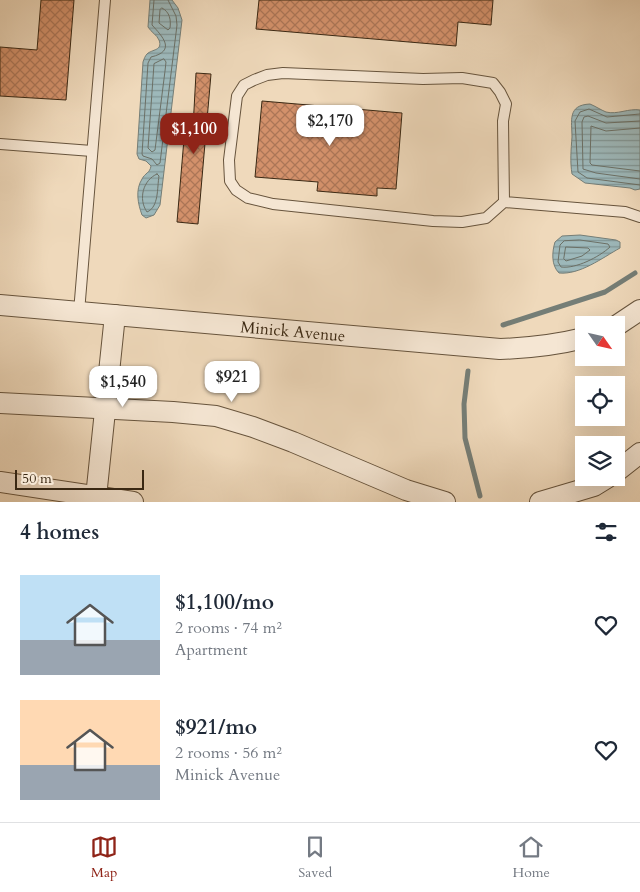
<!DOCTYPE html>
<html lang="en">
<head>
<meta charset="utf-8">
<style>
  :root { --surface:#fff; --page:#f6f6f7; --text:#1f2937; --muted:#747a83; --line:#e0e1e3; --accent:#8f2418 }
  body { margin:0; font-family:Cardo,serif; background:var(--page); color:var(--text); height:100vh; display:flex; flex-direction:column; font-size:19px; white-space:nowrap }
  * { box-sizing:border-box; margin:0 }
  p { font-size:16px; color:var(--muted) }
  .icon { flex:none; width:28px; height:28px; fill:none; stroke:currentColor; stroke-width:2; stroke-linecap:round; stroke-linejoin:round }
  .map { position:relative; height:502px; overflow:hidden }
  .side { display:flex; flex-direction:column; background:var(--surface); flex:1 }
  .side>* { flex:none }
  .needle { width:32px; rotate:124deg }
  .tools { position:absolute; left:575px; top:316px; display:grid; gap:10px }
  .tools a { display:grid; place-items:center; width:50px; height:50px; border-radius:0px; background:var(--surface); box-shadow:0 5px 20px #0002; font-size:25px }
  .scale { position:absolute; left:15px; bottom:12px; width:129px; box-sizing:border-box; padding-left:5px; border:2px solid #3a2813; border-top:0; font-size:14px; line-height:18px; white-space:nowrap; color:#3a2813; -webkit-text-stroke:4px #f5e6d3; paint-order:stroke }
  .price { position:absolute; translate:-50% -42px; padding:0 11px; border-radius:10px; background:#fff; color:#222; font-size:16px; line-height:32px; filter:drop-shadow(0 1px 2px #0008) }
  .price::after { content:''; position:absolute; left:50%; top:30px; width:15px; height:11px; margin-left:-8px; background:inherit; clip-path:polygon(0 0,100% 0,50% 100%) }
  .price.on { background:var(--accent); color:#fff }
  ul { padding:0; list-style:none }
  li { display:flex; align-items:center; gap:15px; height:125px; padding:0 20px }
  li span { display:grid; place-items:center; flex:none; width:140px; height:100px; border-radius:0px; color:#555 }
  li>.icon { margin-inline-start:auto }
  span .icon { width:60px; height:60px; fill:#fffc; stroke-width:1 }
  li b { font-size:21px }
  h2 { display:flex; justify-content:space-between; align-items:center; height:60px; padding:0 20px; font-size:21px }
  .tabs { display:flex; justify-content:space-around; align-items:center; height:70px; border-top:1px solid var(--line); background:var(--surface); font-size:14px; color:var(--muted) }
  .tabs a { display:grid; justify-items:center; gap:2px }
  .tabs .on { color:var(--accent) }
  .map>svg:first-child { display:block }
  .water { fill:url(#water-rules); stroke:#757e77 }
  .lines { fill:none; stroke-linecap:round; stroke-linejoin:round }
  .shore { stroke:#6c7066; stroke-width:1 }
  .stream { stroke:#757e77; stroke-width:5 }
  .building { fill:url(#building-cross-hatch); stroke:#3a2813 }
  .lane-casing { stroke:#67543d; stroke-width:12 }
  .street-casing { stroke:#67543d; stroke-width:22 }
  .lane { stroke:#f5e6d3; stroke-width:10 }
  .street { stroke:#f5e6d3; stroke-width:20 }
  .labels { text-anchor:middle; stroke-width:4; stroke-linejoin:round; paint-order:stroke }
  .street-label { font-size:16px; fill:#3a2813; stroke:#f5e6d3 }
</style>
</head>
<body>
<div class="map">
<svg width="640" height="502" viewBox="0 0 640 502">
  <defs>
    <pattern id="water-rules" width="6" height="5" patternUnits="userSpaceOnUse" patternTransform="scale(1.25)"><rect width="6" height="5" fill="#9db8ba"/><path d="M0 2.5h6" fill="none" stroke="#819696"/></pattern>
    <pattern id="building-cross-hatch" width="8" height="8" patternUnits="userSpaceOnUse" patternTransform="scale(1.25)"><rect width="8" height="8" fill="#d3916b"/><path d="M0 0l8 8M0 8l8-8" fill="none" stroke="#ac7657"/></pattern>
  </defs>
  <rect width="100%" height="100%" fill="#efd9bb"/>
  <filter id="stains"><feTurbulence type="fractalNoise" baseFrequency=".004" numOctaves="4"/><feColorMatrix values="0 0 0 0 .2 0 0 0 0 .09 0 0 0 0 .02 0 0 0 .5 -.17"/></filter>
  <radialGradient id="worn" r=".72"><stop offset=".6" stop-color="#630" stop-opacity="0"/><stop offset="1" stop-color="#630" stop-opacity=".3"/></radialGradient>
  <g class="water">
    <path d="M150 0H172L178 8 182 20 160 205 154 215 146 218 142 215C138 204 135 190 142 179 145 173 150 173 151 166L146 161 139 159 137 154 143 62C144 59 145 56 147 54 152 49 163 51 159 40 157 35 151 32 148 27Z"/>
    <path d="M590 104C595 106 601 110 606 112 617 115 629 108 640 110V189L635 190 630 188 585 183 572 174C570 162 571 150 572 137 572 121 567 105 590 104Z"/>
    <path d="M580 235 616 240 620 242V248C602 258 580 275 559 273 551 265 552 252 555 242L562 236Z"/>
  </g>
  <g class="lines">
    <g class="shore">
      <path d="M154 0 152 25C162 36 177 51 151 57L148 63 142 154 143 156 152 159 157 165 160 163 177 25 176 16 168 0"/>
      <path d="M162 8C170 12 171 20 170 28L168 30 159 23 160 10Z"/>
      <polygon points="164,59 166,62 165,71 155,150 152,152 148,148 154,64"/>
      <polyline points="640,114 607,117 589,109 580,112 575,121 578,172 587,178 640,185"/>
      <polyline points="640,121 606,123 588,116 584,117 582,122 583,169 596,173 640,179"/>
      <polyline points="640,128 606,131 591,126 590,163 592,165 640,171"/>
      <path d="M157 174 159 176C157 188 159 207 147 212 138 199 143 180 157 174Z"/>
      <path d="M580 240 608 244 610 247C599 257 576 269 561 267L558 262 560 245 564 241Z"/>
      <polygon points="566,247 588,248 590,250 582,256 566,261 564,259"/>
    </g>
    <g class="stream">
      <polyline points="503,325 605,292 635,273"/>
      <polyline points="468,371 464,404 465,438 480,496"/>
    </g>
  </g>
  <g class="building">
    <polygon points="41,0 74,0 66,100 0,96 0,47 37,50"/>
    <polygon points="259,0 493,0 491,25 458,22 456,46 256,29"/>
    <polygon points="196,73 211,74 198,224 177,222 185,127 193,128"/>
    <polygon points="262,101 402,113 396,189 377,188 377,196 317,191 318,182 255,177"/>
  </g>
  <g class="lines">
    <defs>
      <g id="lane">
        <polyline points="0,144 92,151"/>
        <polyline points="504,202 503,121 506,104 500,92 493,83 462,78 423,79 283,73 267,75 254,80 244,85 237,96 229,160 230,181 236,190 248,198 273,204 433,221 462,222 486,218 504,202 625,212 640,217"/>
        <polyline points="79,312 105,0"/>
      </g>
      <g id="street">
        <path id="s1" d="M0 305 500 349C529 348 556 345 584 338"/>
        <polyline points="616,326 640,310"/>
        <polyline points="0,403 173,412 216,416 253,427 293,442 406,490 445,502"/>
        <polyline points="616,472 640,453"/>
        <polyline points="0,482 133,502"/>
        <polyline points="96,497 115,315"/>
        <polyline points="540,502 594,486 607,478"/>
      </g>
    </defs>
    <use href="#lane" class="lane-casing"/>
    <use href="#street" class="street-casing"/>
    <use href="#lane" class="lane"/>
    <use href="#street" class="street"/>
  </g>
  <g class="labels">
    <g class="street-label">
      <text dy="6" stroke="none"><textPath href="#s1" startOffset="294">Minick Avenue</textPath></text>
    </g>
  </g>
  <rect width="100%" height="100%" filter="url(#stains)"/>
  <rect width="100%" height="100%" fill="url(#worn)"/>
</svg>
<div class="tools">
<a><svg class="needle" viewBox="-14 -14 28 28"><path d="M0-13l5 13h-10z" fill="#e53935"/><path d="M0 13l5-13h-10z" fill="#747a83"/></svg></a>
<a><svg class="icon" aria-label="locate" viewBox="0 0 24 24"><circle cx="12" cy="12" r="6"/><path d="M12 2v4M12 18v4M2 12h4M18 12h4"/></svg></a>
<a><svg class="icon" aria-label="layers" viewBox="0 0 24 24"><path d="M12 4l9 5-9 5-9-5zM3 14l9 5 9-5"/></svg></a>
</div>
<div class="scale">50 m</div>
<b class="price" style="left:330px;top:147px">$2,170</b>
<b class="price on" style="left:194px;top:155px">$1,100</b>
<b class="price" style="left:232px;top:403px">$921</b>
<b class="price" style="left:123px;top:408px">$1,540</b>
</div>
<section class="side">
<h2>4 homes<svg class="icon" aria-label="filters" viewBox="0 0 24 24"><path d="M4 7h16M4 17h16"/><circle cx="9" cy="7" r="2"/><circle cx="15" cy="17" r="2"/></svg></h2>
<ul>
<li><span style="background:linear-gradient(#bfe0f5 65%,#9aa5b1 0)"><svg class="icon" aria-label="home" viewBox="0 0 24 24"><path d="M3 11l9-7 9 7M6 9v11h12V9"/></svg></span><div><b>$1,100/mo</b><p>2 rooms · 74 m²</p><p>Apartment</p></div><svg class="icon" aria-label="heart" viewBox="0 0 24 24"><path d="M12 20l-8-8c-3-5 5-10 8-4 3-6 11-1 8 4z"/></svg></li>
<li><span style="background:linear-gradient(#ffd9b3 65%,#9aa5b1 0)"><svg class="icon" aria-label="home" viewBox="0 0 24 24"><path d="M3 11l9-7 9 7M6 9v11h12V9"/></svg></span><div><b>$921/mo</b><p>2 rooms · 56 m²</p><p>Minick Avenue</p></div><svg class="icon" aria-label="heart" viewBox="0 0 24 24"><path d="M12 20l-8-8c-3-5 5-10 8-4 3-6 11-1 8 4z"/></svg></li>
</ul>
</section>
<nav class="tabs">
<a class="on"><svg class="icon" aria-label="map" viewBox="0 0 24 24"><path d="M3 6l6-2 6 2 6-2v14l-6 2-6-2-6 2zM9 4v14M15 6v14"/></svg>Map</a>
<a><svg class="icon" aria-label="saved" viewBox="0 0 24 24"><path d="M7 4h10v16l-5-4-5 4z"/></svg>Saved</a>
<a><svg class="icon" aria-label="home" viewBox="0 0 24 24"><path d="M3 11l9-7 9 7M6 9v11h12V9"/></svg>Home</a>
</nav>
</body>
</html>
